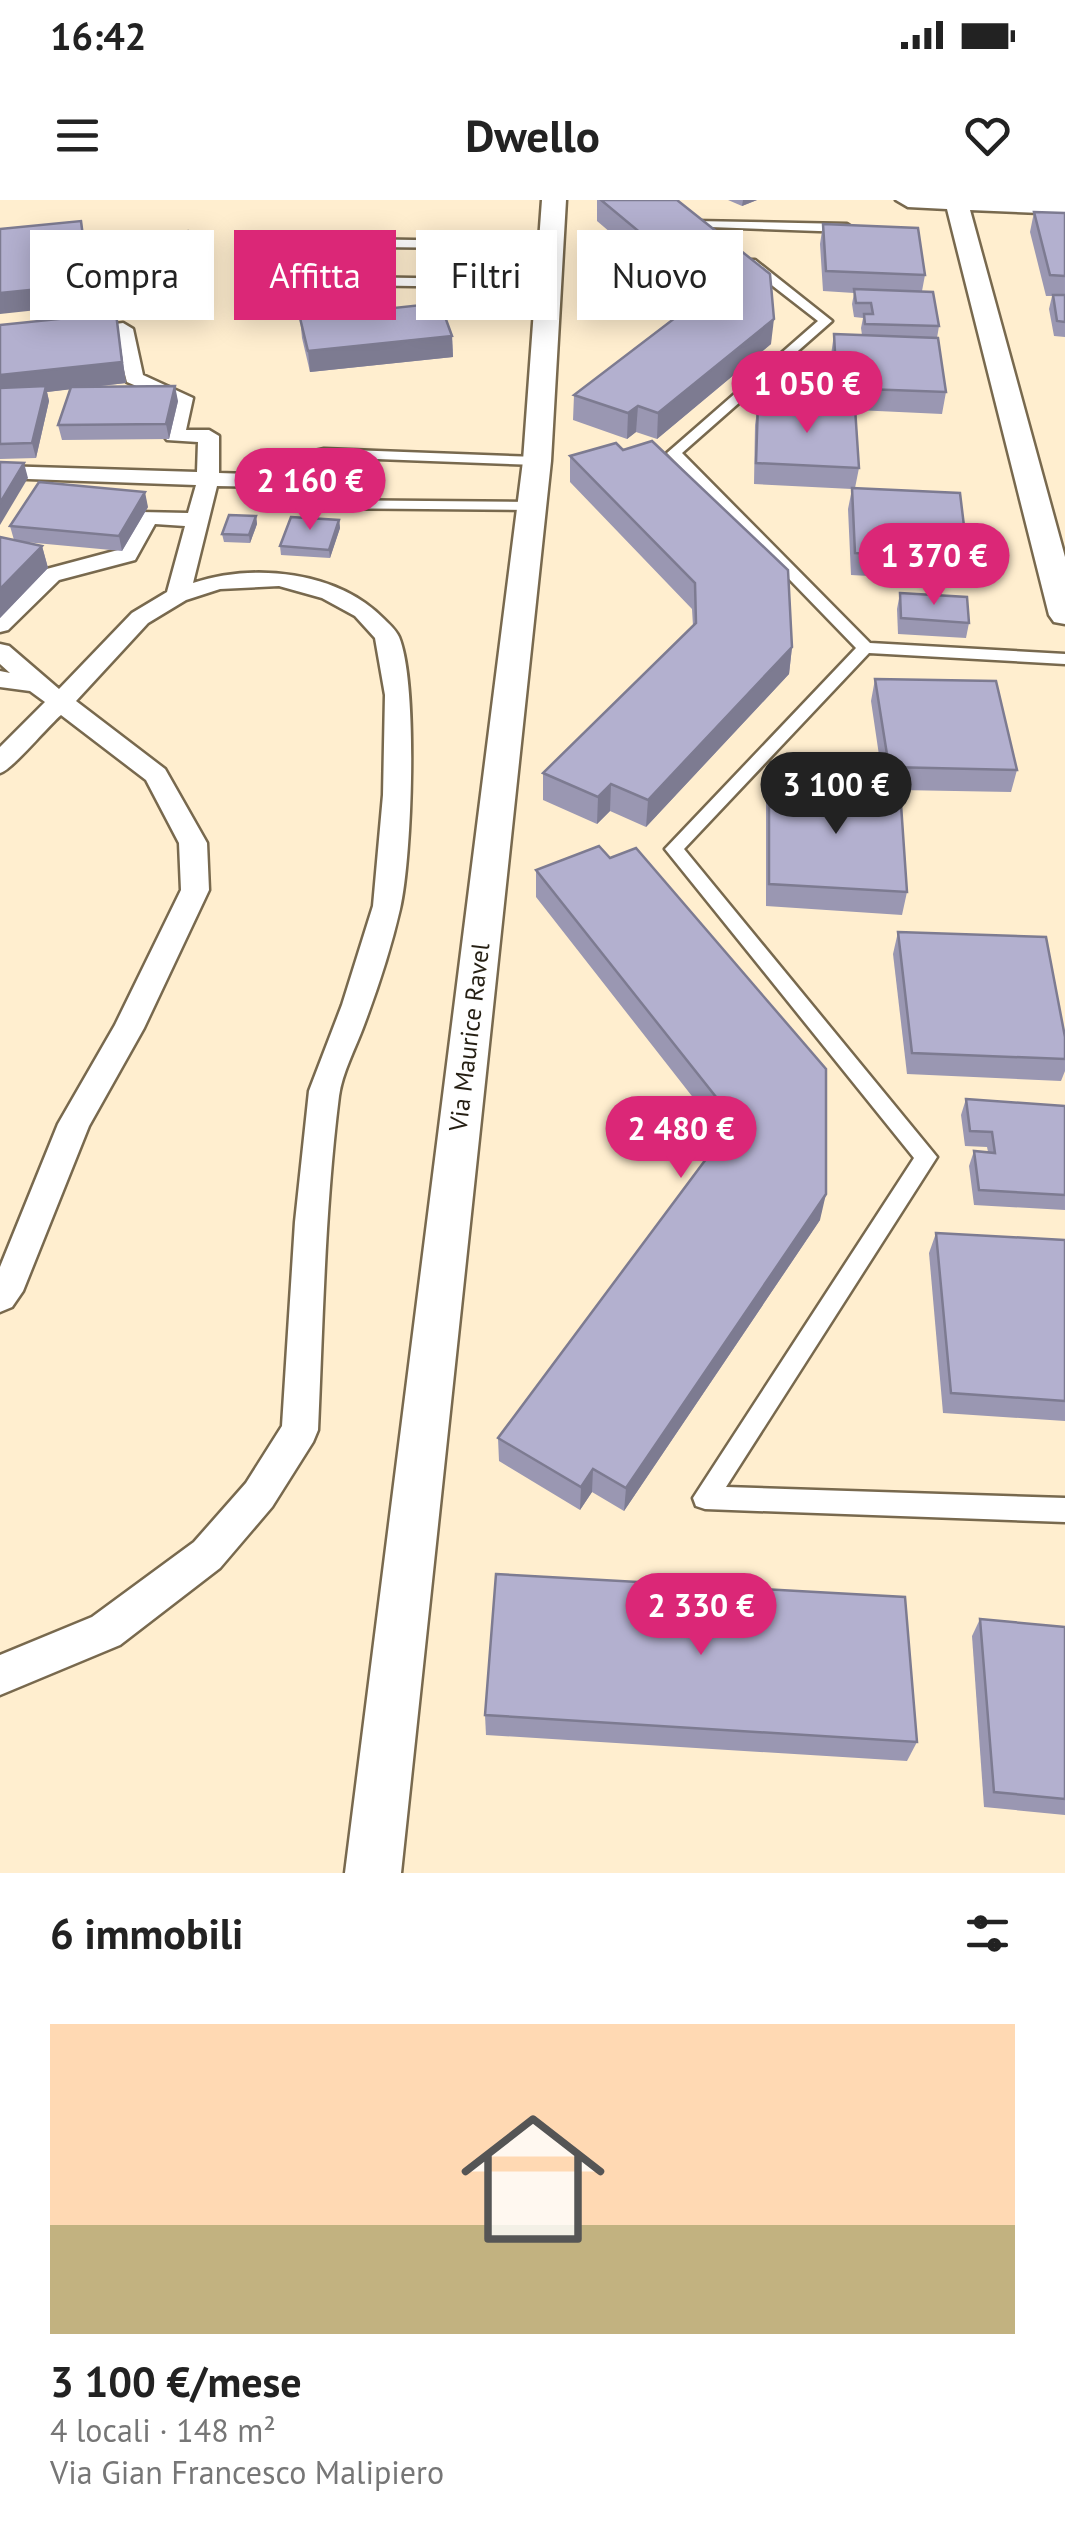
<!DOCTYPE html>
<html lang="it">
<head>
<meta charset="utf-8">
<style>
  :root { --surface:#fff; --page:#f6f6f6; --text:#222; --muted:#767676; --line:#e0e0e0; --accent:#db2777 }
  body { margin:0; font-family:"PT Sans",sans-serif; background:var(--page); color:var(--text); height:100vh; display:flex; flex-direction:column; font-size:38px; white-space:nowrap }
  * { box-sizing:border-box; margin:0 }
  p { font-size:32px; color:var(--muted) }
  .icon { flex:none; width:55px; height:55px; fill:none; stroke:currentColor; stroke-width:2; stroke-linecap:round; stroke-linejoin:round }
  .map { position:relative; height:1673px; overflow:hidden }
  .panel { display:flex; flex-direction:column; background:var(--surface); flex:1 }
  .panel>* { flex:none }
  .top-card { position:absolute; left:30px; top:30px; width:1005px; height:90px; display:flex; gap:20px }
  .price { position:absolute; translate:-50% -85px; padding:0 22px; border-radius:35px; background:var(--accent); color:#fff; font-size:32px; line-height:65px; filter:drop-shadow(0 2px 5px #0008) }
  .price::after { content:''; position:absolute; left:50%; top:60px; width:30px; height:22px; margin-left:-15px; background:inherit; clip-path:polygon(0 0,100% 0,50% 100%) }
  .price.on { background:#222; color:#fff }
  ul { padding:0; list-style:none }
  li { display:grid; align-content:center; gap:20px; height:530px; padding:0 50px }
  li+li { border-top:2px solid var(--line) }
  li span { display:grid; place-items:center; height:310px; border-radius:0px; color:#555 }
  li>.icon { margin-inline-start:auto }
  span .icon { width:180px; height:180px; fill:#fffc; stroke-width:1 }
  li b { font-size:42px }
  h2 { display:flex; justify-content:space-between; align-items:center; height:120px; padding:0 50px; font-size:42px }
  .tag { padding:0 35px; border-radius:0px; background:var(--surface); box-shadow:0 5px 25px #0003; font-size:35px; line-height:90px }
  .tag.on { background:var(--accent); color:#fff }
  .status { display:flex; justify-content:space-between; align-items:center; height:70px; padding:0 50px; background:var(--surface); direction:ltr }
  .status svg { height:28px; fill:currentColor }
  header { display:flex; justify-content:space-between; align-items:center; height:130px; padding:0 50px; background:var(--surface); font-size:45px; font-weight:700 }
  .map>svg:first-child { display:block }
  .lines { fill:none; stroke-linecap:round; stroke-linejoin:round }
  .service-casing { stroke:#78694e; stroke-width:5 }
  .pedestrian-casing { stroke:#78694e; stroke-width:5 }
  .minor-casing { stroke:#78694e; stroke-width:5 }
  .service { fill:#fff; fill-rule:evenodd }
  .pedestrian { fill:#fff; fill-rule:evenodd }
  .minor { fill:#fff; fill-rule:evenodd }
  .wall { fill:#9a97b2 }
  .shaded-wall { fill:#7d7b91 }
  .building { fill:#b3b0cf; stroke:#7d7b91; stroke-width:2.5 }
  .labels { text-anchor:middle; stroke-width:10; stroke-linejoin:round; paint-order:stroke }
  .street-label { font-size:25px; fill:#251f13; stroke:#fff }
</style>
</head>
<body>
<div class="status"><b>16:42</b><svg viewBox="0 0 49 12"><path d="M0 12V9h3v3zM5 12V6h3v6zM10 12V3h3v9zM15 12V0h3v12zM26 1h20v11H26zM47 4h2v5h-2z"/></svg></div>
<header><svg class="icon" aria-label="menu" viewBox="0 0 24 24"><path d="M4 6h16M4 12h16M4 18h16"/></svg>Dwello<svg class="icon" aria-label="heart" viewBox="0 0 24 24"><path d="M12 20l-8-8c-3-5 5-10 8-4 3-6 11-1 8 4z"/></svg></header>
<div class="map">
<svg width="1065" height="1673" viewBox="0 0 1065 1673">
  <rect width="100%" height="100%" fill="#ffeecf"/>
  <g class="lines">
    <defs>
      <g id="service">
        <polygon points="694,21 847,24 853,28 847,32 710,27 718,34 712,38 694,25"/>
        <polygon points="287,38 551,42 555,43 555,49 287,46 264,52 255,60 273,73 285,76 549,80 555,84 549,88 285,84 265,79 242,61 255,47"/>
        <polygon points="747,60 755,60 832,121 682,253 870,443 1065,454 1065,464 869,453 684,649 937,957 726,1287 1065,1298 1065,1322 705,1309 696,1306 693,1298 914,958 665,649 856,448 667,253 818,121 747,66"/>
        <polygon points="324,249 537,257 544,261 537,265 324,257 304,261 285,273 288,290 315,300 531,302 538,306 531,310 313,308 276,295 273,268 295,255"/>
      </g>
      <path id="pedestrian" d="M123 123 133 129 143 175 193 198 186 230H209L219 236V273L277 275 288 281 277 287 217 286 193 383C255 363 337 371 384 419 389 424 396 430 399 437 418 483 412 658 400 709 391 748 378 788 364 825 356 847 342 873 339 896 325 1007 323 1119 318 1230L313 1242 272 1307 220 1368 120 1445 0 1495V1455L92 1417 194 1342 246 1283 282 1226 295 1022 309 891 342 805 373 706 383 595 385 495 375 438 355 416 322 398 279 386 220 389 186 400 148 423 76 501 165 569 207 643 209 690 144 828 89 926 23 1091 12 1107 0 1112V1067L58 924 115 825 181 690 179 643 146 580 61 515C47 527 12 570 0 573V547L45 502 30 491 0 487V471L10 473 0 464V444L9 446 59 489 132 413 167 392 185 326 155 324 135 360 59 380 8 430 0 432V412L43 370 118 350 140 312 188 313 196 285 0 278V266L197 272 198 242 167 240 164 236 172 201 127 182 115 136 0 151V139Z"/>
      <g id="minor">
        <polygon points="542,0 566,0 551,261 401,1673 345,1673 523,261"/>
        <polygon points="896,0 1065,0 1065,14 970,10 1065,357 1065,424 1054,422 1049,415 947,9 908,7"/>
      </g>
    </defs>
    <use href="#service" class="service-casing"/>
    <use href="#pedestrian" class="pedestrian-casing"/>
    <use href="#minor" class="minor-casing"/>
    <use href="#service" class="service"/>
    <use href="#pedestrian" class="pedestrian"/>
    <use href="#minor" class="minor"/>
  </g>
  <g class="wall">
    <polygon points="597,0 677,0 771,144 657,239 636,232 627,239 573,220 574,195 693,103 597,21"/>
    <polygon points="728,0 757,0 742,6"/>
    <polygon points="1034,12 1065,13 1065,137 1054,136 1049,109 1052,96 1046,96 1030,32"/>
    <polygon points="823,24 925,75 922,91 939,126 937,138 946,192 942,214 856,210 859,268 855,288 968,359 963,381 851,375 848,309 852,289 754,284 755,225 758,204 834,207 831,155 834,134 862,135 861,128 863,118 854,117 852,104 854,93 823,91 820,44"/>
    <polygon points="116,113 126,183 92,187 178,201 169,239 62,240 58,225 70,189 47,192 49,201 36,258 0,259 0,125"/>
    <polygon points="300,118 452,136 453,157 310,172 302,138"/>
    <polygon points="570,256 792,447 789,474 646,627 610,611 597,624 543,600 543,573 693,426 692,409 570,282"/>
    <polygon points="148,307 122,351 25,342 42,346 48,368 0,418 0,337 14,340 10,326"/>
    <polygon points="256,316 257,324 250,343 224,342 222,334"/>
    <polygon points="339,320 340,328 330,358 281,355 280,346"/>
    <polygon points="900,393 969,423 966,438 898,434 897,409"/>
    <polygon points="875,479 1017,570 1011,592 899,590 907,692 902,715 766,706 766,604 769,582 884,589 871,501"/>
    <polygon points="536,670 820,1020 624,1311 592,1292 580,1310 499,1261 498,1238 712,951 713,923 536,697"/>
    <polygon points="898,732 1065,837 1065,871 1061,881 907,874 893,754"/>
    <polygon points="966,899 1065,906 1065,1010 974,1005 969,966 974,951 988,952 987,947 965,946 961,915"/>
    <polygon points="936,1033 1065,1040 1065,1221 943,1213 929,1053"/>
    <polygon points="980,1419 1065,1427 1065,1615 984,1607 972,1436"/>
    <polygon points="485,1515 917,1542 907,1561 486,1535"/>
  </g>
  <g class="shaded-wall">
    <polygon points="743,0 757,0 742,6"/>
    <polygon points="81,21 93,104 0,114 0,93"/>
    <polygon points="199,81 202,101 118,110 114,90"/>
    <polygon points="116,113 126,183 47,192 49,201 36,258 32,243 0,197 0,175"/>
    <polygon points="774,119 771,144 657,239 658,213"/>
    <polygon points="452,136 453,157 310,172 308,151"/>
    <polygon points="175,186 178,201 169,239 166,224"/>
    <polygon points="638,206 636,232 627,239 628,213"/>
    <polygon points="24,263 28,278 0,325 0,303"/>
    <polygon points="145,292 148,307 122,351 119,336"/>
    <polygon points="256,316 257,324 250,343 249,335"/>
    <polygon points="339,320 340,328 330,358 329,350"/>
    <polygon points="42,346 48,368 0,418 0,389"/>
    <polygon points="792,447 789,474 646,627 648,600"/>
    <polygon points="611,584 610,611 597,624 598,597"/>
    <polygon points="826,994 820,1020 624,1311 626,1288"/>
    <polygon points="593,1269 592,1292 580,1310 581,1287"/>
  </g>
  <g class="building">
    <polygon points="601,0 677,0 770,74 774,119 658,213 638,206 628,213 574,195 696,102 696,79"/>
    <polygon points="1034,12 1065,13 1065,76 1050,75"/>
    <polygon points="81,21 89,84 0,93 0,29"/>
    <polygon points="823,24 918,28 925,75 826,71"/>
    <polygon points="188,31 199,81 114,90 106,39"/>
    <polygon points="854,89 933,92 939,126 865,124 864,114 873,114 871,103 856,103"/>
    <polygon points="1053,95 1065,95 1065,122 1057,121"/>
    <polygon points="440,103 452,136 308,151 300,118"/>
    <polygon points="116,113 122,162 0,175 0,125"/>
    <polygon points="834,134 938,138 946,192 837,188"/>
    <polygon points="46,186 32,243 0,244 0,188"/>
    <polygon points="175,186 166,224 58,225 71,187"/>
    <polygon points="758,204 855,208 859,268 756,263"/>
    <polygon points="652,241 788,370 792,447 648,600 611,584 598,597 543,573 696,423 695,383 570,256 616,243 623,250"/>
    <polygon points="0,262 24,263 0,303"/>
    <polygon points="39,282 145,292 119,336 10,326"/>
    <polygon points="852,288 960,293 968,359 855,353"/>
    <polygon points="229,315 256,316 249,335 222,334"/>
    <polygon points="291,317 339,320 329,350 280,346"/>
    <polygon points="0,337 42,346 0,389"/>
    <polygon points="900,393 967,397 969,423 901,418"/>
    <polygon points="875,479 996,481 1017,570 889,567"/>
    <polygon points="769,582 900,590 907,692 769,684"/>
    <polygon points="599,646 610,658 636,648 826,869 826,994 626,1288 593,1269 581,1287 498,1238 715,947 716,897 536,670"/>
    <polygon points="898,732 1046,737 1065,837 1065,859 912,853"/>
    <polygon points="966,899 1065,906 1065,995 979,990 974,951 995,953 992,932 970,931"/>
    <polygon points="936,1033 1065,1040 1065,1201 951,1193"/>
    <polygon points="496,1374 905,1397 917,1542 485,1515"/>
    <polygon points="980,1419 1065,1427 1065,1599 994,1592"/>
  </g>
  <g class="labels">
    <g class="street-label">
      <text transform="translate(469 837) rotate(-83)" y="9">Via Maurice Ravel</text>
    </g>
  </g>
</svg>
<b class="price" style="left:807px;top:236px">1 050 €</b>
<b class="price" style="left:310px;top:333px">2 160 €</b>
<b class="price" style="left:934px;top:408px">1 370 €</b>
<b class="price on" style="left:836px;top:637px">3 100 €</b>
<b class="price" style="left:681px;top:981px">2 480 €</b>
<b class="price" style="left:701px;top:1458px">2 330 €</b>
<div class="top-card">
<a class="tag">Compra</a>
<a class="tag on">Affitta</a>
<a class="tag">Filtri</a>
<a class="tag">Nuovo</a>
</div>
</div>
<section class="panel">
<h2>6 immobili<svg class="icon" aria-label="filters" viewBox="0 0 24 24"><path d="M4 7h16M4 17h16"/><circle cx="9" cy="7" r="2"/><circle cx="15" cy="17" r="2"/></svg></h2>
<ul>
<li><span style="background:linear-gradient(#ffd9b3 65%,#c2b280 0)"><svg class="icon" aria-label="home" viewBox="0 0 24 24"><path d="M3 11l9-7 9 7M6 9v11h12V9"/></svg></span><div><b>3 100 €/mese</b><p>4 locali · 148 m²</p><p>Via Gian Francesco Malipiero</p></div></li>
</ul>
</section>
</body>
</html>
